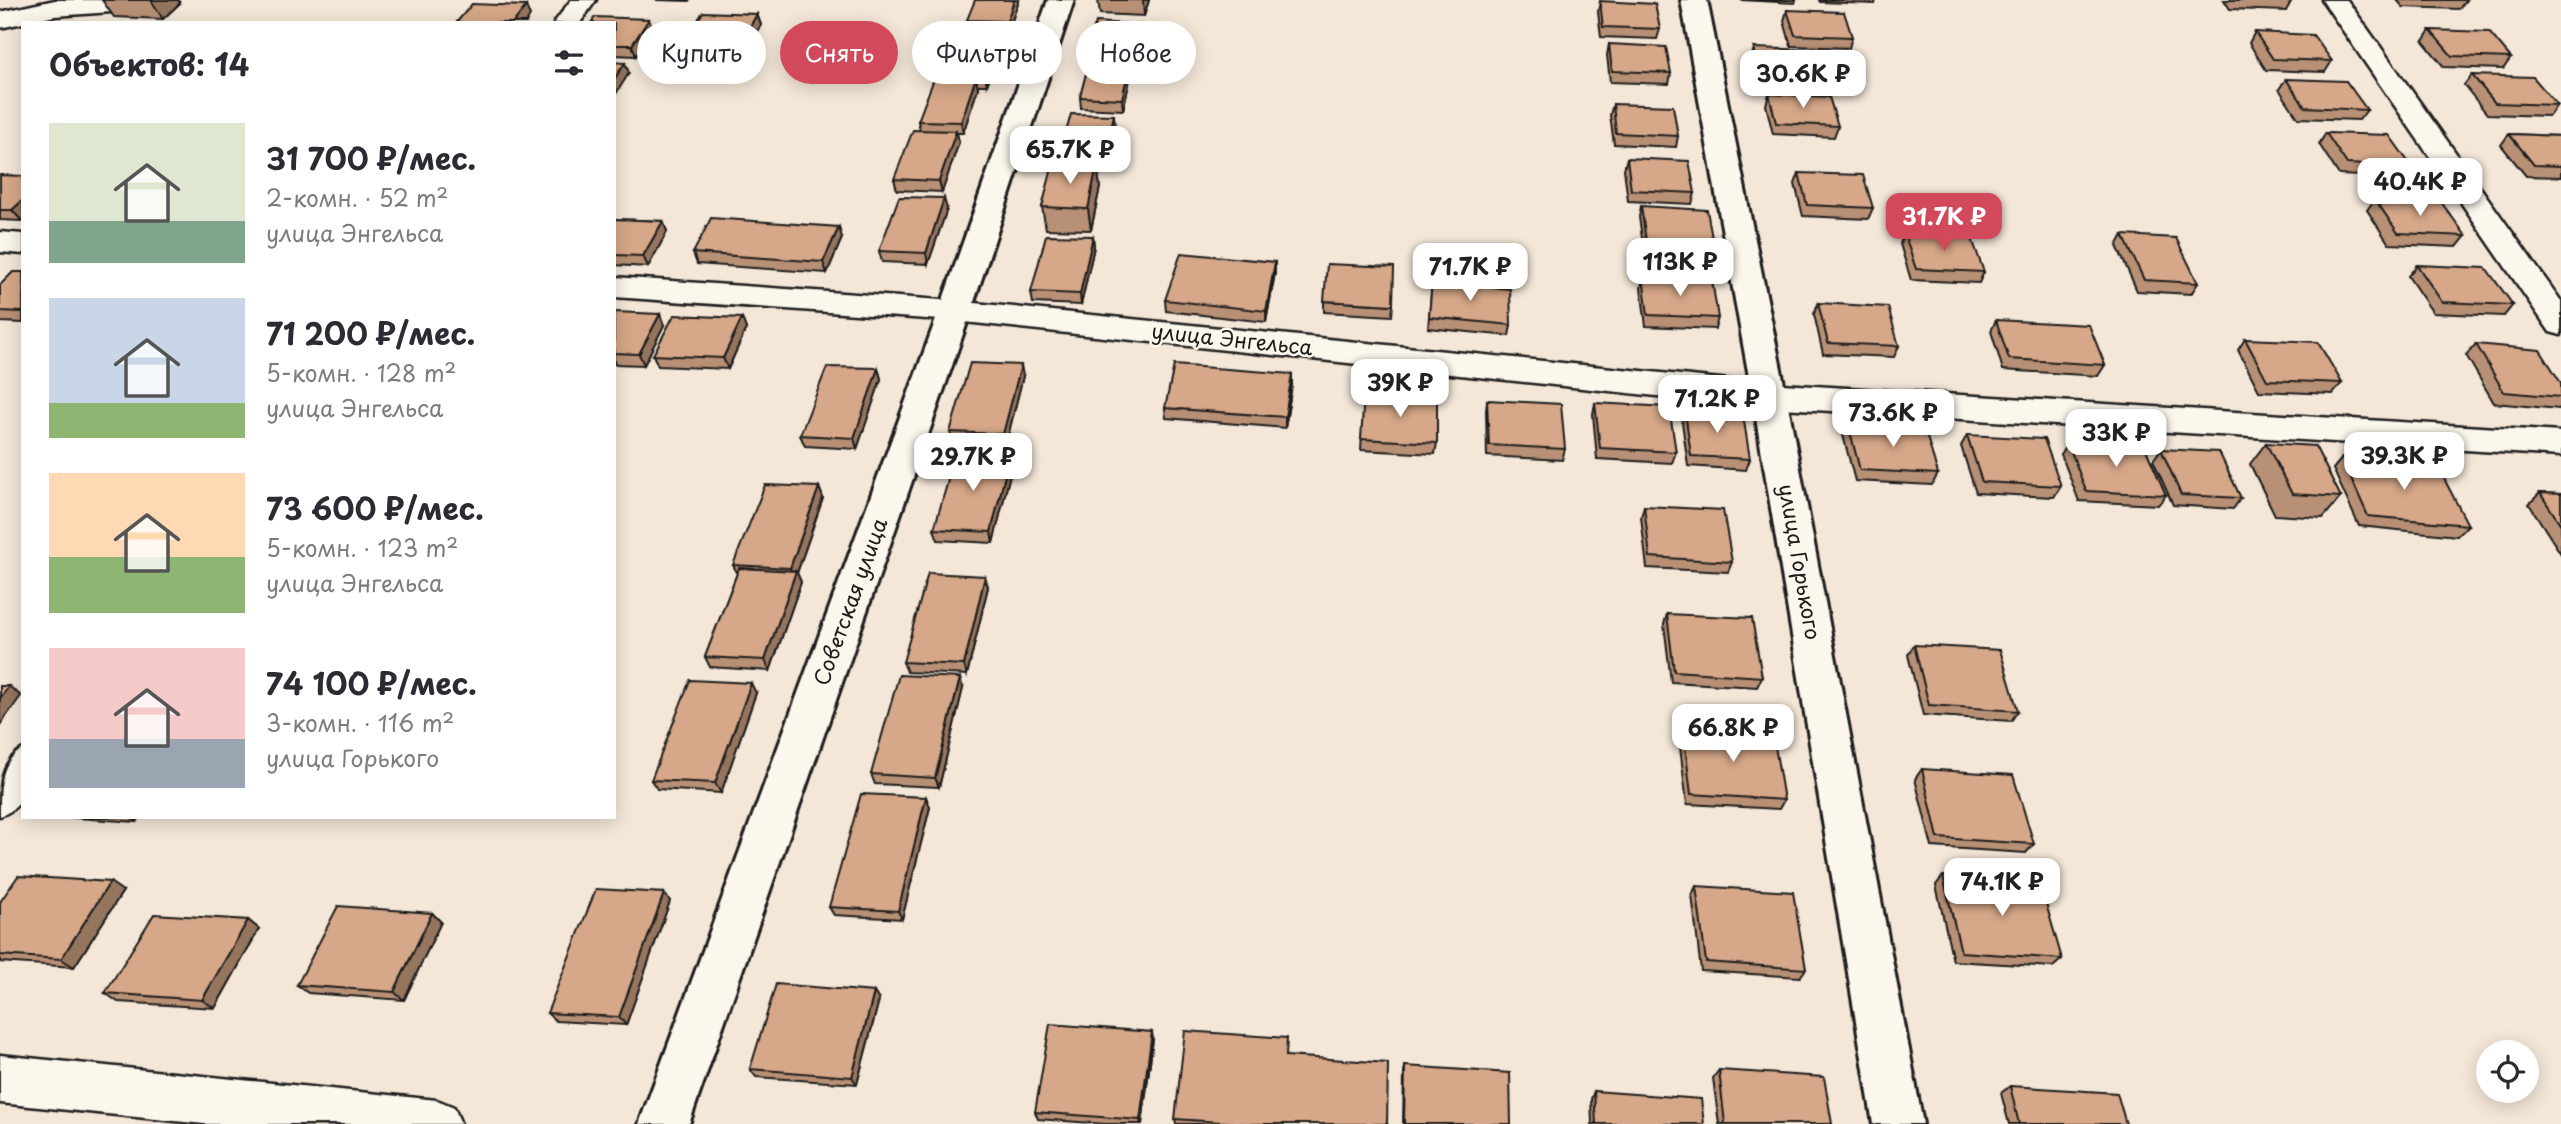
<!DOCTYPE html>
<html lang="ru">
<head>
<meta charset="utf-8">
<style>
  :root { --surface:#fff; --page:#f2f2f3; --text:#2b2b33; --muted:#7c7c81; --accent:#d1495b }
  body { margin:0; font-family:"Playpen Sans",sans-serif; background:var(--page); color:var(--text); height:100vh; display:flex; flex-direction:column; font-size:26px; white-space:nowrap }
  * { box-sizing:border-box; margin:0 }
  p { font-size:23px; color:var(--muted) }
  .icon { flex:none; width:38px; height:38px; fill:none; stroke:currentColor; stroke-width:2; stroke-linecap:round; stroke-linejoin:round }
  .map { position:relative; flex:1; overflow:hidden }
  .drawer { position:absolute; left:21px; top:21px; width:595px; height:798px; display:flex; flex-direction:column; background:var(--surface); border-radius:0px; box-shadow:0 4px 18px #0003 }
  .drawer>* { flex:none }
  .banner { position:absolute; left:637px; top:21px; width:665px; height:63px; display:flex; gap:14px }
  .tools { position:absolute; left:2476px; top:1040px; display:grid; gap:14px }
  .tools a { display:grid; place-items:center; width:63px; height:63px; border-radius:50%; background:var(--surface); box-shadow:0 4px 18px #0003; font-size:35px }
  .price { position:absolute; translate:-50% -60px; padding:0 16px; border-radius:14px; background:#fff; color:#222; font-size:23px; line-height:46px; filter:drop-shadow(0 2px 4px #0008) }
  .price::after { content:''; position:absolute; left:50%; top:42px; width:21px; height:16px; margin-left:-10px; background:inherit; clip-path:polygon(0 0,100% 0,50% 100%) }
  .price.on { background:var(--accent); color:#fff }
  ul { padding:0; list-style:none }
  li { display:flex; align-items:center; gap:21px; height:175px; padding:0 28px }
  li span { display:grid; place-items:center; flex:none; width:196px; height:140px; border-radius:0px; color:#555 }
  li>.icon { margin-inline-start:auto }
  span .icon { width:84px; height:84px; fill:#fffc; stroke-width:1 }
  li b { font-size:30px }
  h2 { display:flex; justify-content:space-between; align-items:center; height:84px; padding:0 28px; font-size:30px }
  .chip { padding:0 24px; border-radius:32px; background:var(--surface); box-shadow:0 4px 18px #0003; font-size:24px; line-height:63px }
  .chip.on { background:var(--accent); color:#fff }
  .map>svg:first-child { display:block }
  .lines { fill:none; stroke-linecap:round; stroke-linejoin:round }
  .street-casing { stroke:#1c1c1c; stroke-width:5 }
  .secondary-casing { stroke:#1c1c1c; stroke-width:6 }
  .street { fill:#fbf7ec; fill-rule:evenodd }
  .secondary { fill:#fbf7ec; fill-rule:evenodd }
  .wall { fill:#b89075; stroke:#1c1c1c; stroke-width:2 }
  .shaded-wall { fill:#96755f; stroke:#1c1c1c; stroke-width:2 }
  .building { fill:#d6a788; stroke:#1c1c1c; stroke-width:2 }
  .labels { text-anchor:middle; stroke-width:5; stroke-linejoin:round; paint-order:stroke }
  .street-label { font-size:21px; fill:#1c1c1c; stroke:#fbf7ec }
</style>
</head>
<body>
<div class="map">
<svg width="2561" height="1124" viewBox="0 0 2561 1124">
  <rect width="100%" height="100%" fill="#f4e7d8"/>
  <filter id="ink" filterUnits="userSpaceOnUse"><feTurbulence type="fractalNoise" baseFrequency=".0143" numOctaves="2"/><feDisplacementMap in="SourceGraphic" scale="14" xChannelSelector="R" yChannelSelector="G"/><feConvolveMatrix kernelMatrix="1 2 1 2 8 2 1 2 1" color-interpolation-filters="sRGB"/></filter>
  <g filter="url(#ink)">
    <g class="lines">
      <defs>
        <g id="street">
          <polygon points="55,0 128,0 121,9 112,12 55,16 0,28 0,12"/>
          <polygon points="571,0 596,0 580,23 554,23"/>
          <polygon points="2322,0 2347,0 2561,301 2561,335 2550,332"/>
          <polygon points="0,232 23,234 23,254 0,252"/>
          <polygon points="614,277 955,301 1750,382 2561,432 2561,456 1750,406 955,321 614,297"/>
          <path d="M23 749C23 779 33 804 0 816 0 787 0 761 23 749Z"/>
          <polygon points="0,1055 437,1100 454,1107 461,1124 204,1124 0,1103"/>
        </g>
        <g id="secondary">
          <polygon points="1048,0 1074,0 971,311 689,1124 639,1124 939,311"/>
          <polygon points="1681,0 1707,0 1786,394 1923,1124 1873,1124 1752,394"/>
        </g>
      </defs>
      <use href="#street" class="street-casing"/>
      <use href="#secondary" class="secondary-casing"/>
      <use href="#street" class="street"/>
      <use href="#secondary" class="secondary"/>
    </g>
    <g class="wall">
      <polygon points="102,0 178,0 180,3 163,19 114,17"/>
      <polygon points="656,0 690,0 689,1"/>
      <polygon points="1019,0 1008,32 969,31 967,20"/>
      <polygon points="1098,0 1149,0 1144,16 1100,14"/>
      <polygon points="1740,0 1796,0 1795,3"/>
      <polygon points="1819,0 1876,0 1875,4 1820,2"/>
      <polygon points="2224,0 2292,0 2286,11 2230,9"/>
      <polygon points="2397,0 2466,0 2459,9 2403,7"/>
      <polygon points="1600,1 1660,29 1657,39 1601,37 1598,12"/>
      <polygon points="1787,10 1852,37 1849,48 1791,46 1784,21"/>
      <polygon points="757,14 761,25 746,50 691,48 687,37"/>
      <polygon points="614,23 653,30 636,56 614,55"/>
      <polygon points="1145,25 1146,35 1139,63 1133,62 1133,66 1123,110 1081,108 1080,97 1090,60 1089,60 1087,50"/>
      <polygon points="2430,30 2511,58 2503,69 2444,67 2423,41"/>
      <polygon points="2255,32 2332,61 2325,72 2266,70 2249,43"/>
      <polygon points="1609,44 1671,73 1669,84 1610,82 1607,55"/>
      <polygon points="1754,48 1820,77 1816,88 1757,86 1751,59"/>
      <polygon points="999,51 987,85 978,85 978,88 963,133 957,133 959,142 942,192 897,190 894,179 920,130 918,121 944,76 943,72"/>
      <polygon points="2472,75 2557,105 2549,116 2487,114 2464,85"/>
      <polygon points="2286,79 2367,110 2359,120 2298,118 2279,89"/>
      <polygon points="1769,94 1838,126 1834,137 1773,134 1766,105"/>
      <polygon points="1613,104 1678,136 1676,147 1614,144 1610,115"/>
      <polygon points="1115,126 1104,174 1098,174 1100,187 1091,230 1046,229 1042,207 1059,164 1058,161"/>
      <polygon points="2326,133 2412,167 2404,178 2339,175 2319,144"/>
      <polygon points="2509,134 2561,136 2561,177 2526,176 2501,145"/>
      <polygon points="1627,158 1695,193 1692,204 1628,201 1624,169"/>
      <polygon points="1799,173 1873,208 1868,219 1803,216 1795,184"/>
      <polygon points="0,175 22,221 0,220"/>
      <polygon points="2375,199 2466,236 2457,247 2389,244 2367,210"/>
      <polygon points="1641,206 1713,244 1710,255 1644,252 1639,217"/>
      <polygon points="947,209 928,264 882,262 879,251"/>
      <polygon points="614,219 663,221 667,232 648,267 614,265"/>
      <polygon points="1904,233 1984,272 1979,283 1911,280 1900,244"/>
      <polygon points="2123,235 2198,283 2191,294 2137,291 2117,246"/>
      <polygon points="1093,236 1094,247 1081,305 1033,303 1031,292"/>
      <polygon points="842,238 827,273 697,264 693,253"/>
      <polygon points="1275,262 1275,273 1266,322 1166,311 1165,300"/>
      <polygon points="2417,265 2513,305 2504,316 2433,313 2408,276"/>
      <polygon points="23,272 23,323 0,322 0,285"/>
      <polygon points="1643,277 1718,318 1715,329 1646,326 1641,288"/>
      <polygon points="1432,281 1511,325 1509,336 1428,328"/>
      <polygon points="1324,301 1393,305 1392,316 1324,312"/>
      <polygon points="1818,303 1899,346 1894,357 1823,354 1814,314"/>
      <polygon points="614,312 664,325 644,365 614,364"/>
      <polygon points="742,318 746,329 728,369 658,366 653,355"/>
      <polygon points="1996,320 2105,365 2098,376 2003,370 1991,331"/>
      <polygon points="2245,339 2342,383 2333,394 2259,391 2238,350"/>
      <polygon points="2476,344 2561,383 2561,407 2559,409 2494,403 2466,355"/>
      <polygon points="878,368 881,379 857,449 805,446 800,435"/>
      <polygon points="1023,376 1006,444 953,443 950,432"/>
      <polygon points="1292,385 1285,428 1166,418 1165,408"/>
      <polygon points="1364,395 1437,443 1435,454 1361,450"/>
      <polygon points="1487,400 1565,449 1562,460 1487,456 1486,411"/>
      <polygon points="1595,403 1676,452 1672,463 1597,459 1593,414"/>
      <polygon points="1685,411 1750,459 1746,470 1688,466 1682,422"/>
      <polygon points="1848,424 1938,474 1932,485 1855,481 1843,435"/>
      <polygon points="1967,435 2061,486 2054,497 1976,493 1961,446"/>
      <polygon points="2068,443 2166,495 2158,505 2079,501 2061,454"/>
      <polygon points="2266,443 2341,497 2323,518 2275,515 2250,464"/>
      <polygon points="2161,449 2241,498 2233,509 2173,505 2153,460"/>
      <polygon points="1010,455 1012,466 993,543 938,540 934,529"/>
      <polygon points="2342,458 2468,525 2457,536 2359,526 2333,469"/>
      <polygon points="819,487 823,498 797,573 801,582 770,671 710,667 705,657 737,573 733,565"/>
      <polygon points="2540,493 2561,494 2561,554 2529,504"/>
      <polygon points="1644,506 1732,562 1728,572 1647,568 1641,517"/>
      <polygon points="985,576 988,587 967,675 907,672 903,662"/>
      <polygon points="1667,614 1762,677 1757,687 1671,682 1664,624"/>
      <polygon points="1914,645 2018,711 2011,721 1923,715 1908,655"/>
      <polygon points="963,688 939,787 875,784 871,774"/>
      <polygon points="756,693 721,793 657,789 651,780"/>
      <polygon points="1683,729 1784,800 1779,809 1687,804 1679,739"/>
      <polygon points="1922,769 2034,844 2026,853 1932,847 1915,779"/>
      <polygon points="926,797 930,807 902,919 834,915 829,907"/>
      <polygon points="61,817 140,817 137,822"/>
      <polygon points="1943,876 2062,959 2053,967 1953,961 1936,885"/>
      <polygon points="1696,886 1806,969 1800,977 1701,971 1692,895"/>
      <polygon points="123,891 74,967 0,962 0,902"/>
      <polygon points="670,901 626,1025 556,1021 547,1013"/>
      <polygon points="432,913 441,922 404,1000 308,993 297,985"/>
      <polygon points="248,920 259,929 215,1008 118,1002 105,993"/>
      <polygon points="879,1000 857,1084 756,1077 750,1069"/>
      <polygon points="1153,1039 1142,1124 1105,1124 1038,1119 1035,1112"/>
      <polygon points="1286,1056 1387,1124 1176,1124 1175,1119"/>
      <polygon points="1405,1066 1511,1124 1403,1124 1404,1073"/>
      <polygon points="1719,1070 1832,1124 1719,1124 1713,1078"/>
      <polygon points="2010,1086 2126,1124 2009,1124 2001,1093"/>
      <polygon points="1594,1091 1704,1124 1592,1124 1591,1099"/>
    </g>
    <g class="shaded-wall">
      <polygon points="151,0 178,0 180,3 163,19"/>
      <polygon points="1014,0 1019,0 1008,32 1007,21"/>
      <polygon points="1143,0 1149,0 1144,16"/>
      <polygon points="526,6 530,16 526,23 513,23"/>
      <polygon points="757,14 761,25 746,50 743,39"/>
      <polygon points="649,19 653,30 636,56 632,45"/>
      <polygon points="1145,25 1146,35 1139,63 1138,52"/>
      <polygon points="997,41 999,51 987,85 985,74"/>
      <polygon points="1132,55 1133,66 1123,110 1122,99"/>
      <polygon points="625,63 629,73 614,97 614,79"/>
      <polygon points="976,77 978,88 963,133 961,122"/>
      <polygon points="1114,115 1115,126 1104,174 1103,163"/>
      <polygon points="956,131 959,142 942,192 939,181"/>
      <polygon points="1097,165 1100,187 1091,230 1088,209"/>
      <polygon points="944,198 947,209 928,264 926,253"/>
      <polygon points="23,200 23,220 22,221 12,210"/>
      <polygon points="663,221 667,232 648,267 643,256"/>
      <polygon points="839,227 842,238 827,273 823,262"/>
      <polygon points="1093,236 1094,247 1081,305 1080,294"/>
      <polygon points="1275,262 1275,273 1266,322 1266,311"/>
      <polygon points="660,314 664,325 644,365 639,354"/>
      <polygon points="742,318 746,329 728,369 723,358"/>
      <polygon points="1021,365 1023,376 1006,444 1003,434"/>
      <polygon points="878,368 881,379 857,449 854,438"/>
      <polygon points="1292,374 1292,385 1285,428 1285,417"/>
      <polygon points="1010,455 1012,466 993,543 991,532"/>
      <polygon points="819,487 823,498 797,573 801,582 770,671 765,660 794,577 790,568"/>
      <polygon points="985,576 988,587 967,675 964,665"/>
      <polygon points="960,678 963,688 939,787 935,778"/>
      <polygon points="751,683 756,693 721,793 715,783"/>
      <polygon points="9,686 21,696 0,725 0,698"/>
      <polygon points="926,797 930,807 902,919 898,911"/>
      <polygon points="131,817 140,817 137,822"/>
      <polygon points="110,882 123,891 74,967 61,959"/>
      <polygon points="664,893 670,901 626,1025 619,1017"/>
      <polygon points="432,913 441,922 404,1000 394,992"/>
      <polygon points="248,920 259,929 215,1008 202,1000"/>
      <polygon points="874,992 879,1000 857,1084 852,1077"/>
      <polygon points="1152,1032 1153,1039 1142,1124 1141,1124 1140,1120"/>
    </g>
    <g class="building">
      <polygon points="975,0 1014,0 1007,21 967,20"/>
      <polygon points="1600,1 1655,4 1660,29 1603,27"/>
      <polygon points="472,4 526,6 513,23 456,23"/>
      <polygon points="1787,10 1844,12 1852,37 1795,35"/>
      <polygon points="703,12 757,14 743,39 687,37"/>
      <polygon points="595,17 649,19 632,45 614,45 614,23 591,23"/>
      <polygon points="1096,22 1145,25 1138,52 1087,50"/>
      <polygon points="2430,30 2489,32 2511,58 2452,56"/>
      <polygon points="2255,32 2313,35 2332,61 2273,59"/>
      <polygon points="956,39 997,41 985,74 943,72"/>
      <polygon points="1609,44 1666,47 1671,73 1612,71"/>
      <polygon points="1754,48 1812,50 1820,77 1760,75"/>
      <polygon points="1091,54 1132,55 1122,99 1080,97"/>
      <polygon points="614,62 625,63 614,79"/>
      <polygon points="2472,75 2533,77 2557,105 2495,103"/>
      <polygon points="935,76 976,77 961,122 918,121"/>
      <polygon points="2286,79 2346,81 2367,110 2305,107"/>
      <polygon points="1769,94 1829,97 1838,126 1776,123"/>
      <polygon points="1613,104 1673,106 1678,136 1616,133"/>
      <polygon points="1071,114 1114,115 1103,163 1058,161"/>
      <polygon points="913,130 956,131 939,181 894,179"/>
      <polygon points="2326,133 2389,135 2412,167 2347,164"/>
      <polygon points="2509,134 2561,136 2561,166 2534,165"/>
      <polygon points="1627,158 1689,161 1695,193 1631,190"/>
      <polygon points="1053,164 1097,165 1088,209 1042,207"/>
      <polygon points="1799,173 1863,175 1873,208 1807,205"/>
      <polygon points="0,175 23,176 23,200 12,210 0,210"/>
      <polygon points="899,197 944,198 926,253 879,251"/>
      <polygon points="2375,199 2441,202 2466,236 2398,233"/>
      <polygon points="1641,206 1707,210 1713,244 1646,241"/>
      <polygon points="711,218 839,227 823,262 693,253"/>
      <polygon points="614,219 663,221 643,256 614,255"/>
      <polygon points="1904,233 1971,236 1984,272 1916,269"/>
      <polygon points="1046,235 1093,236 1080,294 1031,292"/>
      <polygon points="2123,235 2176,238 2198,283 2144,280"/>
      <polygon points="1181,253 1275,262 1266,311 1165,300"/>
      <polygon points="1327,264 1394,267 1393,305 1324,301"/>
      <polygon points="2417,265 2486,268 2513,305 2442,302"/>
      <polygon points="13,272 23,272 23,312 0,311 0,285"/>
      <polygon points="1643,277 1712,280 1718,318 1648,315"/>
      <polygon points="1432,281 1510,289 1511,325 1429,317"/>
      <polygon points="1818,303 1888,307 1899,346 1828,343"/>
      <polygon points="614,312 660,314 639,354 614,353"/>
      <polygon points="674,315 742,318 723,358 653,355"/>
      <polygon points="1996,320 2089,325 2105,365 2009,359"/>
      <polygon points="2245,339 2318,342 2342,383 2267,380"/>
      <polygon points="2476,344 2540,350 2561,383 2561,397 2504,392"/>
      <polygon points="970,363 1021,365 1003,434 950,432"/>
      <polygon points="1174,365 1292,374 1285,417 1165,408"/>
      <polygon points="827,367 878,368 854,438 800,435"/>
      <polygon points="1364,395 1437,399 1437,443 1361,439"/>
      <polygon points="1487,400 1561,404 1565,449 1489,445"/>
      <polygon points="1595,403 1669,407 1676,452 1600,448"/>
      <polygon points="1685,411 1743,415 1750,459 1691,456"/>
      <polygon points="1848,424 1924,427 1938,474 1860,470"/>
      <polygon points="1967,435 2044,439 2061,486 1982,482"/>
      <polygon points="2068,443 2145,447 2166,495 2086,491"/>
      <polygon points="2266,443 2315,446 2341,497 2292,494"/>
      <polygon points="2161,449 2219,452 2241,498 2181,495"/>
      <polygon points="956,453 1010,455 991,532 934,529"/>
      <polygon points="2342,458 2438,467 2468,525 2368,516"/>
      <polygon points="765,485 819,487 790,568 733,565"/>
      <polygon points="2540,493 2561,494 2561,525"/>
      <polygon points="1644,506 1723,510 1732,562 1650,557"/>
      <polygon points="739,568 796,571 765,660 705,657"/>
      <polygon points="928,573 985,576 964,665 903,662"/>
      <polygon points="1667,614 1752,618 1762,677 1674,671"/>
      <polygon points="1914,645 2000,650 2018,711 1929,705"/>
      <polygon points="899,675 960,678 935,778 871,774"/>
      <polygon points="690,680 751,683 715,783 651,780"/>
      <polygon points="0,686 9,686 0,698"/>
      <polygon points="1683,729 1773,734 1784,800 1691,794"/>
      <polygon points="1922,769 2013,775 2034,844 1938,838"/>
      <polygon points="861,794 926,797 898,911 829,907"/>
      <polygon points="18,876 110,882 61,959 0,955 0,902"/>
      <polygon points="1943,876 2040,883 2062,959 1961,952"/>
      <polygon points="1696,886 1793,892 1806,969 1706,962"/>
      <polygon points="596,889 664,893 619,1017 547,1013"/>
      <polygon points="338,906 432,913 394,992 297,985"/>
      <polygon points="154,914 248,920 202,1000 105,993"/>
      <polygon points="776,984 874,992 852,1077 750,1069"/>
      <polygon points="1050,1024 1152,1032 1140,1120 1035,1112"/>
      <polygon points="1185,1031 1287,1038 1286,1056 1388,1063 1387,1124 1250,1124 1175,1119"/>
      <polygon points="1405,1066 1510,1073 1511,1124 1404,1124"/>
      <polygon points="1719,1070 1824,1077 1832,1124 1725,1124"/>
      <polygon points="2010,1086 2117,1093 2126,1124 2019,1124"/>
      <polygon points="1594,1091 1701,1099 1704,1124 1596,1124"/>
    </g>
  </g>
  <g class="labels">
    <g class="street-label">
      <text transform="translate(1232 340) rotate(6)" y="7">улица Энгельса</text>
      <text transform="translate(1799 562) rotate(80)" y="7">улица Горького</text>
      <text transform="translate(851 602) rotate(-70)" y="7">Советская улица</text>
    </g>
  </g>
</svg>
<div class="tools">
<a><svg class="icon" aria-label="locate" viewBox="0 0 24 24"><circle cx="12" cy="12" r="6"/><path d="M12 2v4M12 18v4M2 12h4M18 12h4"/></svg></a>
</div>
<b class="price" style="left:1803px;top:110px">30.6K ₽</b>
<b class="price" style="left:1070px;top:186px">65.7K ₽</b>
<b class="price" style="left:2420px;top:218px">40.4K ₽</b>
<b class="price on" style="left:1944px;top:253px">31.7K ₽</b>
<b class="price" style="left:1680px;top:298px">113K ₽</b>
<b class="price" style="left:1470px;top:303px">71.7K ₽</b>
<b class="price" style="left:1400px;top:419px">39K ₽</b>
<b class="price" style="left:1717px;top:435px">71.2K ₽</b>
<b class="price" style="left:1893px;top:449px">73.6K ₽</b>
<b class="price" style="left:2116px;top:469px">33K ₽</b>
<b class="price" style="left:2404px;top:492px">39.3K ₽</b>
<b class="price" style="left:973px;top:493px">29.7K ₽</b>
<b class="price" style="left:1733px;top:764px">66.8K ₽</b>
<b class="price" style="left:2002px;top:918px">74.1K ₽</b>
<div class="banner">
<a class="chip">Купить</a>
<a class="chip on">Снять</a>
<a class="chip">Фильтры</a>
<a class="chip">Новое</a>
</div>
<section class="drawer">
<h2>Объектов: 14<svg class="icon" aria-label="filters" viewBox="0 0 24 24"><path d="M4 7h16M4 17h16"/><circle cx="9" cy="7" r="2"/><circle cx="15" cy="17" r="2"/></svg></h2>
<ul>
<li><span style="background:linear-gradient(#dfe7d0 70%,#7fa58c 0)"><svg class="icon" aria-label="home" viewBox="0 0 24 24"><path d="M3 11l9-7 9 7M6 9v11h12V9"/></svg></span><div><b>31 700 ₽/мес.</b><p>2-комн. · 52 m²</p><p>улица Энгельса</p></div></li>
<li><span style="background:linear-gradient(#c9d6e8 75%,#8fb573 0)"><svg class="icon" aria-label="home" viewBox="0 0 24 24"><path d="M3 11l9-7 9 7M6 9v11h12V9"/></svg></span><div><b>71 200 ₽/мес.</b><p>5-комн. · 128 m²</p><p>улица Энгельса</p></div></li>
<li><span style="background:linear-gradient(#ffd9b3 60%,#8fb573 0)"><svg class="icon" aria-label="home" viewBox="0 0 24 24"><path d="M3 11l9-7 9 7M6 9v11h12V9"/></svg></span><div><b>73 600 ₽/мес.</b><p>5-комн. · 123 m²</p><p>улица Энгельса</p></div></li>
<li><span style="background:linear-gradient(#f6c9c9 65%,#9aa5b1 0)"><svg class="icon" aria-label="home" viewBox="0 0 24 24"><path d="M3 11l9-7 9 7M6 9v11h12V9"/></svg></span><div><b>74 100 ₽/мес.</b><p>3-комн. · 116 m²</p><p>улица Горького</p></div></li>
</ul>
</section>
</div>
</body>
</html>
